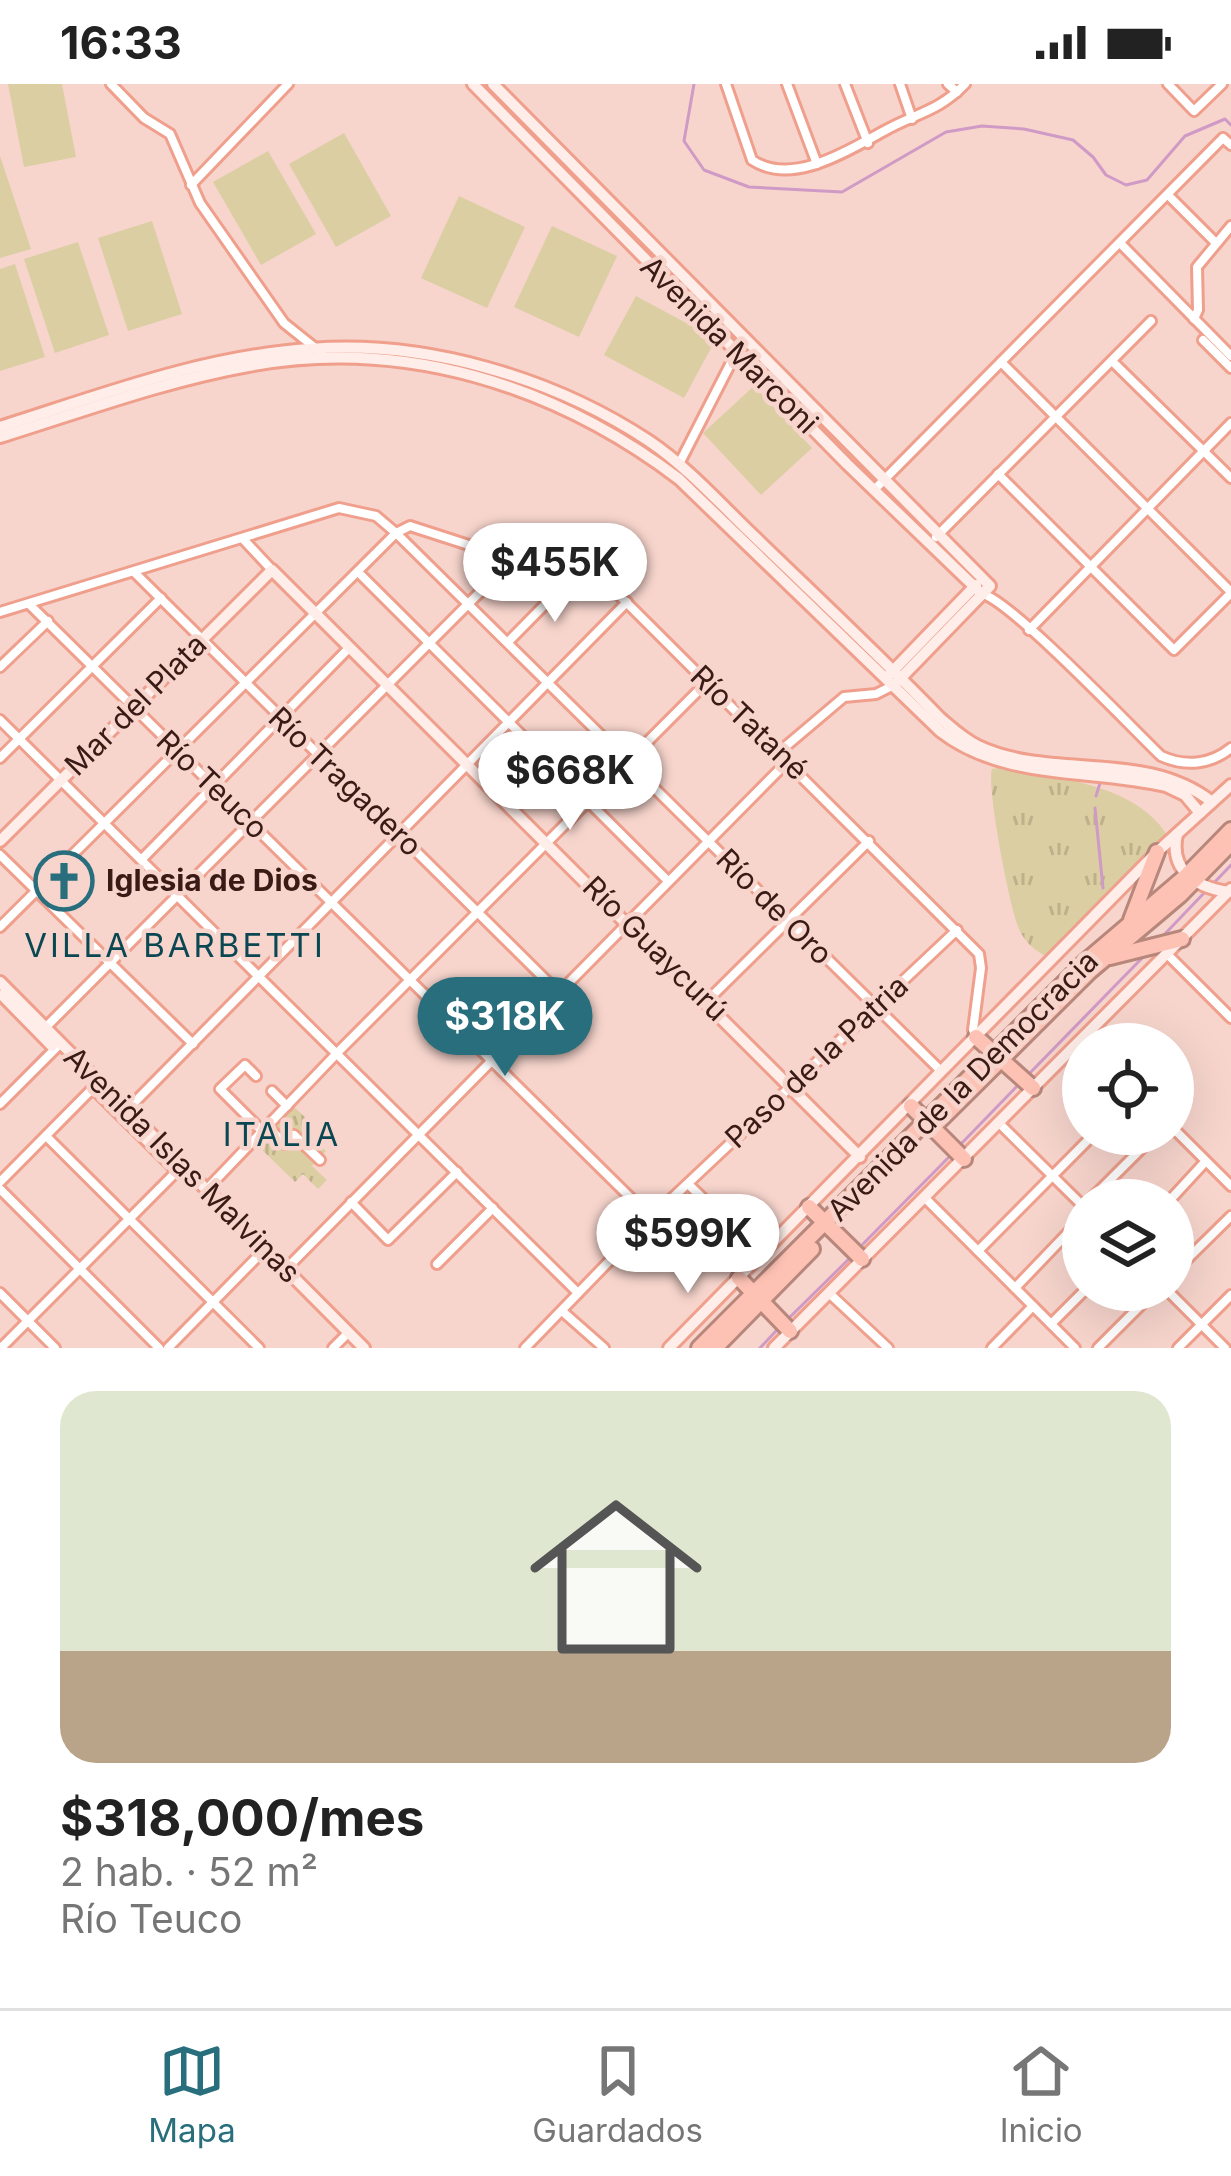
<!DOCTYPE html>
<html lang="es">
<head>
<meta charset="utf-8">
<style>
  :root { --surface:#fff; --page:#f2f2f2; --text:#222; --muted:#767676; --line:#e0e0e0; --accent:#286e7c }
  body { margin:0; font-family:Inter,sans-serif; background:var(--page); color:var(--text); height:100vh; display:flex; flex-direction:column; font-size:45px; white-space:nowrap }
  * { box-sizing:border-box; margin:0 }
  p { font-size:39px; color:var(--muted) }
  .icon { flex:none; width:66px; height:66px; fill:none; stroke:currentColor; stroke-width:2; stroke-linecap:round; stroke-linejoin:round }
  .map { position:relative; height:1264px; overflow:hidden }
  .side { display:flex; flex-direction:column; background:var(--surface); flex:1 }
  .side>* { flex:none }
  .tools { position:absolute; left:1062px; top:939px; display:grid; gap:24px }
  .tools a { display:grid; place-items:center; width:132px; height:132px; border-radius:50%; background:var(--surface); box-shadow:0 12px 48px #0002; font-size:60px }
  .price { position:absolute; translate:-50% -102px; padding:0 27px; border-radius:42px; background:#fff; color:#222; font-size:39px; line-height:78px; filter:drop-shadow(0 3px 6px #0008) }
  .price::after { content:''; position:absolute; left:50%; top:72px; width:36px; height:27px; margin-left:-18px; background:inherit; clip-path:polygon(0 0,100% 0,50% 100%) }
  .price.on { background:var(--accent); color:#fff }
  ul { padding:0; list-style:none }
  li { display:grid; align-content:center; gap:24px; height:636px; padding:0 60px }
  li span { display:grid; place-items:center; height:372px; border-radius:36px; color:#555 }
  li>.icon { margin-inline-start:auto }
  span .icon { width:216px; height:216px; fill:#fffc; stroke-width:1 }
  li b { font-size:51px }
  .status { display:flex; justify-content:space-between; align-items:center; height:84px; padding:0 60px; background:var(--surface); direction:ltr }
  .status svg { height:33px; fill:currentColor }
  .tab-bar { display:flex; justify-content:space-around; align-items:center; height:168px; border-top:3px solid var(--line); background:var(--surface); font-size:33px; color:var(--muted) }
  .tab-bar a { display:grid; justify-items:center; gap:6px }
  .tab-bar .on { color:var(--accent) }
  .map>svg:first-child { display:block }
  .park { fill:url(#park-tufts) }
  .garden { fill:#dbcea2 }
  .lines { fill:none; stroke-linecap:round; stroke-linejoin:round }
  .stream { stroke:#cf9ac5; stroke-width:3 }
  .street-casing { stroke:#ef9f8c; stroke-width:14 }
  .secondary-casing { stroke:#ef9f8c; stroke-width:16 }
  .highway-casing { stroke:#b8877c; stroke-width:20 }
  .street { stroke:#fff; stroke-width:8 }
  .secondary { stroke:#feede8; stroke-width:10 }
  .highway { stroke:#fdc2b4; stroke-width:14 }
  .labels { text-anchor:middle; stroke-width:9; stroke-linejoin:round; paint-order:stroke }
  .street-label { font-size:30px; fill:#391a14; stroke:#f7d5cd }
  .poi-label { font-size:30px; font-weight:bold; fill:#391a14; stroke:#f7d5cd; text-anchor:start }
  .neighbourhood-label { font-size:33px; letter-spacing:3px; fill:#0a4752; stroke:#f7d5cd }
</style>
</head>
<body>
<div class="status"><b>16:33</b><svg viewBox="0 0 49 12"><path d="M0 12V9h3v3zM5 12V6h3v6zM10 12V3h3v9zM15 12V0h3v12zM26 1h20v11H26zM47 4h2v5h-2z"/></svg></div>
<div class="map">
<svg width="1231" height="1264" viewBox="0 0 1231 1264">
  <defs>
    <pattern id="park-tufts" width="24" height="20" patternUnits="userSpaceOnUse" patternTransform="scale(3)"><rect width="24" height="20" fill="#dbcea2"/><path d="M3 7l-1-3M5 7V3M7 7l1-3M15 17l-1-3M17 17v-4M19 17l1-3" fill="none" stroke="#bdb08b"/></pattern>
  </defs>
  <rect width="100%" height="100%" fill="#f7d5cd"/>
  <g class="park">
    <path d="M1003 683C1058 695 1135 699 1168 752L1047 873C1035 866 1026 860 1020 847 1010 828 986 700 992 685Z"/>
    <polygon points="292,1021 308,1036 301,1044 326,1067 312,1082 327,1096 318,1105 303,1090 295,1098 255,1059"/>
  </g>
  <g class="garden">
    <polygon points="8,0 62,0 76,73 24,83"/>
    <polygon points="344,49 391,132 336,163 289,80"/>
    <polygon points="268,67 316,150 261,181 213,98"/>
    <polygon points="0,72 31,165 0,174"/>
    <polygon points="459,112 525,143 487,224 421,194"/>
    <polygon points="152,137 182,230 128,247 98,154"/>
    <polygon points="552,142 617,172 579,253 514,223"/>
    <polygon points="78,158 109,251 55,269 24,175"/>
    <polygon points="15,180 45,273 0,287 0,185"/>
    <polygon points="636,212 716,255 684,314 604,271"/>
    <polygon points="754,302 812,364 761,411 703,349"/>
  </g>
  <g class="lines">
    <g class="stream">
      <polyline points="694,0 684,57 704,86 749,103 842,108 946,48 982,42 1024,45 1073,56 1093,73 1106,91 1126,101 1147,96 1185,52 1225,35 1231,41"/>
      <polyline points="1096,712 1100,699"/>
      <polyline points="1095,724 1103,804"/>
      <polyline points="1211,802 1231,781"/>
      <polyline points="1161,854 1205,808"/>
      <polyline points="1027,992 1146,870"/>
      <polyline points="2,1011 44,968"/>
      <polyline points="960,1061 1020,999"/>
      <polyline points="863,1160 948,1074"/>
      <polyline points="790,1233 850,1174"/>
      <polyline points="760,1264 776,1247"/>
    </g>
    <defs>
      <g id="street">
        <polyline points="111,0 144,34 170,50 200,119 284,239 314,263"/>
        <path d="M726 0 752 76C792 103 849 66 884 47 916 29 938 28 965 0"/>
        <polyline points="787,0 817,80"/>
        <polyline points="845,0 868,59"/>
        <polyline points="900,0 912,35"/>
        <polyline points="948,0 957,8"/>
        <polyline points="1168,0 1194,27 1222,0"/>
        <polyline points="191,101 288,0"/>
        <polyline points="1168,111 1215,158"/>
        <polyline points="1120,159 1231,272"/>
        <polyline points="1194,235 1198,226 1197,183 1231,142"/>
        <polyline points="1203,256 1231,284"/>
        <polyline points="1112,277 1231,394"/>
        <polyline points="1001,278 1231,508"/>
        <polyline points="679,380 737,267"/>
        <polyline points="998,390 1174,566 1231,509"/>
        <polyline points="874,406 1223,54 1231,61"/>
        <polyline points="936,453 1151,237"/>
        <polyline points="244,456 272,486"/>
        <polyline points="134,488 558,908"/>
        <polyline points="359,489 668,797"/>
        <path d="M983 510C1014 520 1130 642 1161 672 1185 683 1210 681 1231 664"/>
        <polyline points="29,520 651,1134"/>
        <polyline points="0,528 339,424 376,432 396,449 941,987"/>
        <polyline points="1029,546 1231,339"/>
        <polyline points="508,558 571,494"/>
        <polyline points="0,583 48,537"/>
        <polyline points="0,636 578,1209"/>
        <polyline points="779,668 844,613 876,610 892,602"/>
        <polyline points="0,674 161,514"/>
        <polyline points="0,771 193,960"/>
        <polyline points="142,775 349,564"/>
        <polyline points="0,843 396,449 410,442 617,509 979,870 981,884 973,946 976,953"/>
        <polyline points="1167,870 1231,934"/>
        <polyline points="707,917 869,757"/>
        <polyline points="45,944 513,475"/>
        <polyline points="256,992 245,981 220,1005 262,1047"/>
        <polyline points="272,1007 287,1022"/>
        <polyline points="0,1020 59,961"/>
        <polyline points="127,1026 627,518"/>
        <polyline points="999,1039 1083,1122"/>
        <polyline points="267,1042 285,1060 294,1051 320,1076"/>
        <polyline points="1173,1044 1231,1102"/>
        <polyline points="46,1052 259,1264"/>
        <polyline points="0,1098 96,1001"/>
        <polyline points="688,1100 761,1170"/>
        <polyline points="0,1105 159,1264"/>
        <polyline points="207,1105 341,965 707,598"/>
        <polyline points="925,1114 1075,1264"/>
        <polyline points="1090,1116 1156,1050"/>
        <polyline points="1170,1116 1205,1078"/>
        <polyline points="351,1118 388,1156 457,1088"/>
        <polyline points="978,1167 1094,1050"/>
        <polyline points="437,1180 493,1124"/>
        <polyline points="282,1189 788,677"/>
        <polyline points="1173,1189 1231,1132"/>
        <polyline points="1015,1204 1083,1133"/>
        <polyline points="1167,1206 1225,1264"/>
        <polyline points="0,1209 55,1264"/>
        <polyline points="829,1209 888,1264"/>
        <polyline points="562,1227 604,1264"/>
        <polyline points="1051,1240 1085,1206"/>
        <polyline points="1,1264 177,1087"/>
        <polyline points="168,1264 265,1165"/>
        <polyline points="333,1264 348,1249"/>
        <polyline points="525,1264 651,1134 957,846"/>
        <polyline points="992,1264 1033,1222"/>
        <polyline points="1098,1264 1156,1206"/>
        <polyline points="1178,1264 1231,1211"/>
      </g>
      <g id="secondary">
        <polyline points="473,0 847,380 982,510"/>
        <polyline points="493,0 990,502 896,599"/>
        <path d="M0 343C101 311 203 272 310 265 425 256 552 293 649 357 689 384 722 422 757 455 818 514 881 573 940 634 952 644 963 655 978 662 1052 697 1145 665 1212 718"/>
        <path d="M0 353C81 328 164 297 248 282 403 253 555 301 679 395L940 647C1004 697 1091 684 1166 702L1185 711 1200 729"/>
        <polyline points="889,591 976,501"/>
        <path d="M1177 750C1169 787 1196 803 1228 808"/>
        <polyline points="0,757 272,486 860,1073"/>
        <polyline points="0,898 364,1264"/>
        <polyline points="2,911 52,962"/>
        <polyline points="95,1005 180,1089"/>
        <polyline points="669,1264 1157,768 1231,701"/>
        <polyline points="774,1264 1231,805"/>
      </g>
      <g id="highway">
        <polyline points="1131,836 1157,768"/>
        <polyline points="1110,873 1182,855"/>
        <polyline points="976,953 1033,1004"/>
        <polyline points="911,1022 964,1075"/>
        <polyline points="933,1043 1090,887 1180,811 1230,760"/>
        <polyline points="809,1123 862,1175"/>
        <polyline points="739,1194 790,1247"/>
        <polyline points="699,1264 1085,878 1187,791 1231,746"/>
        <polyline points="715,1264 812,1165"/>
      </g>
    </defs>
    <use href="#street" class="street-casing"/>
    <use href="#secondary" class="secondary-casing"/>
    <use href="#highway" class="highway-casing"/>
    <use href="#street" class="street"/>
    <use href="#secondary" class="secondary"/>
    <use href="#highway" class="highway"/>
  </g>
  <defs>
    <symbol id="church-ring" viewBox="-11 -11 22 22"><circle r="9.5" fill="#f7d5cd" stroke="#286e7c" stroke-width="1.5"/><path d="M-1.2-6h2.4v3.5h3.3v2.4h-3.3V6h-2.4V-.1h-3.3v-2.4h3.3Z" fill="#286e7c"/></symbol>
  </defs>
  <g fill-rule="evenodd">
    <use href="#church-ring" x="31" y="764" width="66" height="66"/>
  </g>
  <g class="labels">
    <g class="street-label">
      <text transform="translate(729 261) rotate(45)" y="10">Avenida Marconi</text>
      <text transform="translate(136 621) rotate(-45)" y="10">Mar del Plata</text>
      <text transform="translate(749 639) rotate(44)" y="10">Río Tatané</text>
      <text transform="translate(345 698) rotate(44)" y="10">Río Tragadero</text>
      <text transform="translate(212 701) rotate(44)" y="10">Río Teuco</text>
      <text transform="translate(774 823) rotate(45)" y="10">Río de Oro</text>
      <text transform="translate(655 865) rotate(45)" y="10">Río Guaycurú</text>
      <text transform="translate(817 978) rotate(-43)" y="10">Paso de la Patria</text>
      <text transform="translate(963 1002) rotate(-45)" y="10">Avenida de la Democracia</text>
      <text transform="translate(182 1081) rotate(45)" y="10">Avenida Islas Malvinas</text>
    </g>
    <g class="poi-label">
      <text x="106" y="807">Iglesia de Dios</text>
    </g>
    <g class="neighbourhood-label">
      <text x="175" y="873">VILLA BARBETTI</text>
      <text x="282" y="1062">ITALIA</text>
    </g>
  </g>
</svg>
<div class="tools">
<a><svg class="icon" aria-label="locate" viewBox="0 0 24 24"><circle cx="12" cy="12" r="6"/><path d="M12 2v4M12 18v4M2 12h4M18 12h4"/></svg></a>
<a><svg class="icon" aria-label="layers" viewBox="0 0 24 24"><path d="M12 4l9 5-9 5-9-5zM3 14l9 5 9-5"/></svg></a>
</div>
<b class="price" style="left:555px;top:541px">$455K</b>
<b class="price" style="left:570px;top:749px">$668K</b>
<b class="price on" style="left:505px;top:995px">$318K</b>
<b class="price" style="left:688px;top:1212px">$599K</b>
</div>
<section class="side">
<ul>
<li><span style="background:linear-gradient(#dfe7d0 70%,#b9a48a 0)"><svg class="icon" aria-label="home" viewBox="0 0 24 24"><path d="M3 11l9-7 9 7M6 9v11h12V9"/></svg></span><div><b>$318,000/mes</b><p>2 hab. · 52 m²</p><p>Río Teuco</p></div></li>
</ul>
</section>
<nav class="tab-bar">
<a class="on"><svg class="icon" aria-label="map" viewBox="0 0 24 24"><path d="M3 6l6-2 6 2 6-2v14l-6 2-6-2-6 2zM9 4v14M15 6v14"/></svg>Mapa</a>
<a><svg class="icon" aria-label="saved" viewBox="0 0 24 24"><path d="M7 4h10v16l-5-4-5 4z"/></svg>Guardados</a>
<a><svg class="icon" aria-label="home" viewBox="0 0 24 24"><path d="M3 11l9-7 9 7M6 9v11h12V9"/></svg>Inicio</a>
</nav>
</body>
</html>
